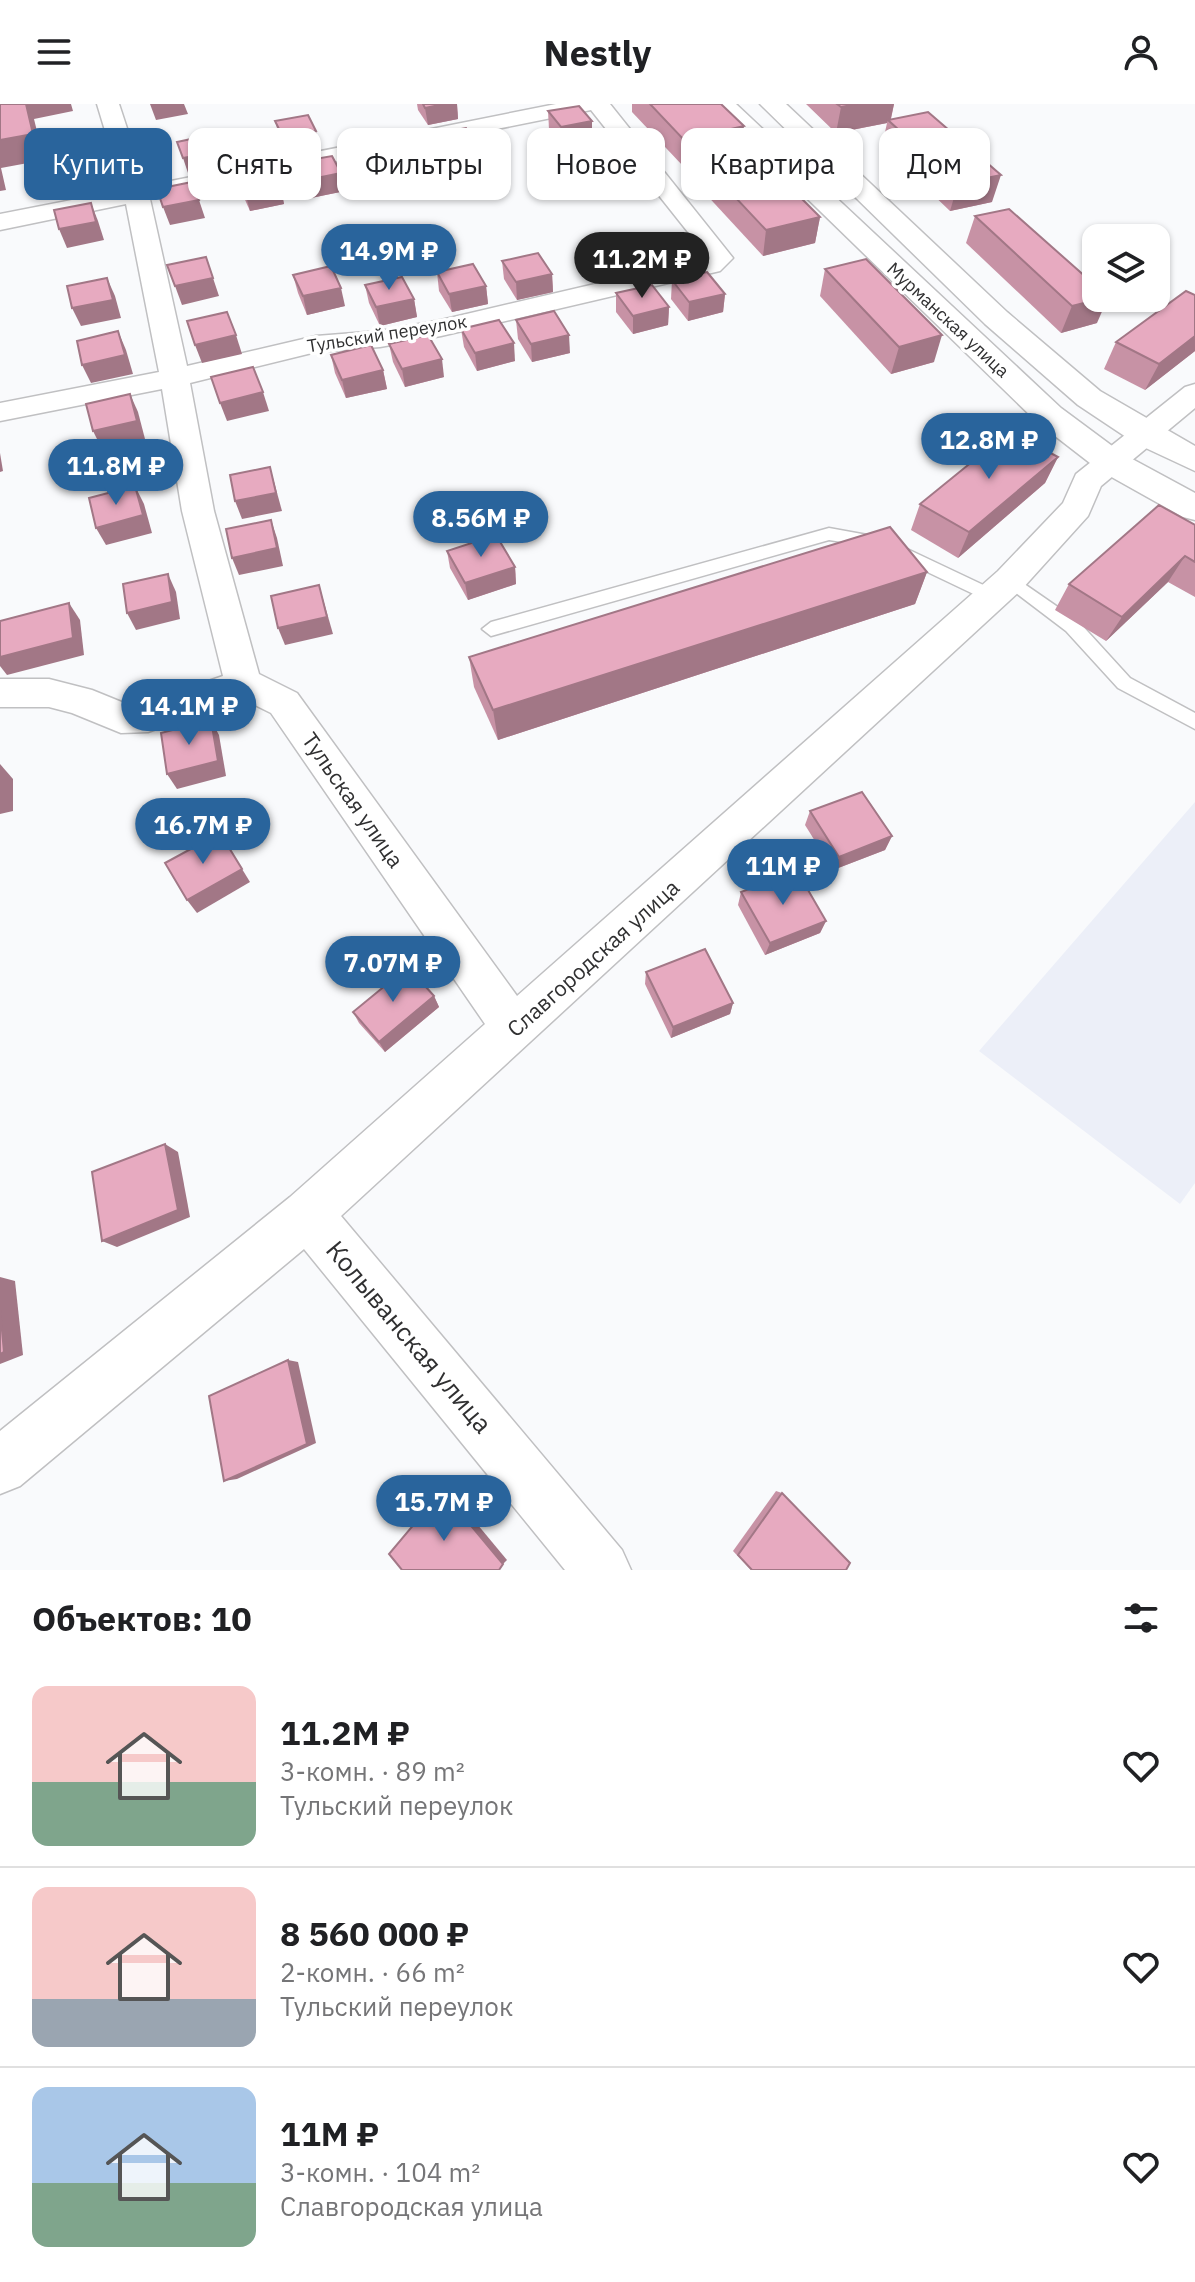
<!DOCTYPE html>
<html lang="ru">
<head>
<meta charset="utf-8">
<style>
  :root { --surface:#fff; --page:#f2f2f2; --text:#202124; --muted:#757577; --line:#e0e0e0; --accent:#29649c }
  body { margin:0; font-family:"IBM Plex Sans",sans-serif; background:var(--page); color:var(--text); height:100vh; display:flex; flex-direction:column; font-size:30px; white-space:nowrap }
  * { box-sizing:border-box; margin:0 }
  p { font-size:26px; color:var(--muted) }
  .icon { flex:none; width:44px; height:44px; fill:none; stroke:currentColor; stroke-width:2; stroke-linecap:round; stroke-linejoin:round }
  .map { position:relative; height:1466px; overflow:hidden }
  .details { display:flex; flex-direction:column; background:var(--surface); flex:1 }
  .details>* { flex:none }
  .banner { position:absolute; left:24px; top:24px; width:1148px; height:72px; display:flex; gap:16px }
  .buttons { position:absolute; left:1082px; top:120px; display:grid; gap:16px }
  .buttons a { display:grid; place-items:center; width:88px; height:88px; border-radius:16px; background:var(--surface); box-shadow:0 2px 6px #0004; font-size:40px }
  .price { position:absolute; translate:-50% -68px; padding:0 18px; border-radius:28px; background:var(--accent); color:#fff; font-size:26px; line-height:52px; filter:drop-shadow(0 2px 4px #0008) }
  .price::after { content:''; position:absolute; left:50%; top:48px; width:24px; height:18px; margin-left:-12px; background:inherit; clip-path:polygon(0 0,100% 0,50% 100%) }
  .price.selected { background:#222; color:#fff }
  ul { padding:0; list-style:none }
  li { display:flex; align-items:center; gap:24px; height:200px; padding:0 32px }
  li+li { border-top:2px solid var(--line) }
  li span { display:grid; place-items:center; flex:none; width:224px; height:160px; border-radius:16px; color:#555 }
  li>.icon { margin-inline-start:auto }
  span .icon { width:96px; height:96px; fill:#fffc; stroke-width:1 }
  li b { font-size:34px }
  h2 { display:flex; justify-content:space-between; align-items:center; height:96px; padding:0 32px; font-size:34px }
  .chip { padding:0 28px; border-radius:16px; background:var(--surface); box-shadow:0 2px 6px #0004; font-size:28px; line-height:72px }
  .chip.selected { background:var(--accent); color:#fff }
  header { display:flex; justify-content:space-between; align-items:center; height:104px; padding:0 32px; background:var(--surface); font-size:36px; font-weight:800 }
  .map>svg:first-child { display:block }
  .built { fill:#eceff8 }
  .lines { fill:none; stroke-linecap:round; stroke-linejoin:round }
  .service-casing { stroke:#c0c0c2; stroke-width:3 }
  .minor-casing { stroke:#c0c0c2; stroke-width:3 }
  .secondary-casing { stroke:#c0c0c2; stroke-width:3 }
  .service { fill:#fff; fill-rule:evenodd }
  .minor { fill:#fff; fill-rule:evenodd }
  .secondary { fill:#fff; fill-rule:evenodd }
  .wall { fill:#c792a5 }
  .shaded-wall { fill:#a27786 }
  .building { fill:#e7aac0; stroke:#a27786; stroke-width:2 }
  .labels { text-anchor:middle; stroke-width:7; stroke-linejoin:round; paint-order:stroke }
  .far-street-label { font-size:18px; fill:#303031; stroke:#fff }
  .street-label { font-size:22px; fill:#303031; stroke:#fff }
  .near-street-label { font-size:26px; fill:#303031; stroke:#fff }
</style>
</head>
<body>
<header><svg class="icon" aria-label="menu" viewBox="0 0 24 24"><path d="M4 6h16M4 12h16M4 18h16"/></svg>Nestly<svg class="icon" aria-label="person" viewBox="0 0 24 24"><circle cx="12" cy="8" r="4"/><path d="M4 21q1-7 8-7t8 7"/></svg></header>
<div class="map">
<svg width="1195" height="1466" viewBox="0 0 1195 1466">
  <rect width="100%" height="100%" fill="#f9fafc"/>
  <polygon class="built" points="1195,698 1195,1079 1180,1100 979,947"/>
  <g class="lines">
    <defs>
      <g id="service">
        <polygon points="829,424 884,434 996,487 999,491 990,497 984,495 875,443 829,436 491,532 482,525 491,518"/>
        <polygon points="1010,470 1078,517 1130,574 1195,609 1195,625 1118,584 1066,527 1004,480 1002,476 1004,472"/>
      </g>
      <path id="minor" d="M97 0H119L146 82 556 0H610L733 154 720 167 441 232 380 243 316 248 190 279 214 407 259 570 297 589 517 892 998 467 1063 399 1076 370 1185 283 1195 280V304L1101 382 1088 412 1022 485 341 1112 622 1446 631 1466H565L304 1145 20 1382 0 1390V1327L290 1093 485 920 271 609 241 594 148 628 121 629 72 609 49 603H0V575H49L92 586 124 599 147 598 223 572 182 407 162 285 0 317V299L159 268 126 100 0 126V110L123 86ZM591 6 703 147 706 152 702 155 441 216 380 227 316 232 187 262 150 95Z"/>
      <g id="secondary">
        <polygon points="710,0 736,0 1061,304 1123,350 1195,389 1195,416 1183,413 1099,366 1037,318"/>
        <polygon points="760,0 786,0 1007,208 1100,287 1195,342 1195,367 1135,339 1078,301 985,220"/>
      </g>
    </defs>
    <use href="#service" class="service-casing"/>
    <use href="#minor" class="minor-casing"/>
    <use href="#secondary" class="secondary-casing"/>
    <use href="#service" class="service"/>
    <use href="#minor" class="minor"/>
    <use href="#secondary" class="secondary"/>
  </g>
  <g class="wall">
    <polygon points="417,0 457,0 458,15 428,21 418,6"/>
    <polygon points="632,0 721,0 741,49 683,62 632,8"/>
    <polygon points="806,0 894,0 891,15 992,98 950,107 882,42 887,19 836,29"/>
    <polygon points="548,7 592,17 592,35 562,41 549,25"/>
    <polygon points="275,17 320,45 288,51 280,35"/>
    <polygon points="434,30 477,40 479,58 447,65 436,48"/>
    <polygon points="375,42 418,52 420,70 388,77 378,60"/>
    <polygon points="298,58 345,87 311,94 302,76"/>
    <polygon points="704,60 820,113 815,139 763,152 702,86"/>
    <polygon points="237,71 280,81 284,100 250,107 242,89"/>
    <polygon points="975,112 1097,219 1061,229 966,139"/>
    <polygon points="587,139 637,152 637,170 602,178 587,158"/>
    <polygon points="502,157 552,170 553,188 517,196 504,175"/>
    <polygon points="825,165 934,258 891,270 820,192"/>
    <polygon points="437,168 486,182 488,200 452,208 439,187"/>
    <polygon points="293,171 345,202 307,211 298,189"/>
    <polygon points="672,176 725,190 723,208 688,217 671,195"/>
    <polygon points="365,181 414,195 417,213 380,222 369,199"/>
    <polygon points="616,189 669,203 668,221 633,230 616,208"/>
    <polygon points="1195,191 1195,247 1145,286 1104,265 1116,238"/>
    <polygon points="516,216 570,249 532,258 518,235"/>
    <polygon points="461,225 515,257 477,267 464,243"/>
    <polygon points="389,240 444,273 405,283 393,258"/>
    <polygon points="331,251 383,266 387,285 346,294 335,269"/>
    <polygon points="1058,353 1045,379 958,454 911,426 920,400"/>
    <polygon points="1195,421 1195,493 1168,478 1106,537 1055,506 1069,480"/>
    <polygon points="447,447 515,463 516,480 468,496 450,464"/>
    <polygon points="927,468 915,500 498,636 474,583 469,553"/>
    <polygon points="810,707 892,732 885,746 833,766 805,721"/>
    <polygon points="741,788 826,817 820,829 765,851 738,801"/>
    <polygon points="646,868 733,899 730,910 671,934 645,880"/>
    <polygon points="434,892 439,903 385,948 359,919 353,908"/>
    <polygon points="776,1387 782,1389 846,1466 751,1466 733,1447"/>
  </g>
  <g class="shaded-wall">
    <polygon points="26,0 71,0 73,7 34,15 44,56 1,64 6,86 0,87 0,36"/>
    <polygon points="150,0 184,0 188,10 156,16"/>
    <polygon points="444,0 457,0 458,15 428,21 425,4"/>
    <polygon points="857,0 894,0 890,18 888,16 887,19 836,29 841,3"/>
    <polygon points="592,17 592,35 562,41 561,23"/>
    <polygon points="744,22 741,49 683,62 684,36"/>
    <polygon points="316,27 320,45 288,51 283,33"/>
    <polygon points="477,40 479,58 447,65 445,47"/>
    <polygon points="217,48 223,66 189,72 183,54"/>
    <polygon points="418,52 420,70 388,77 385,59"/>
    <polygon points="341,69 345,87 311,94 307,76"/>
    <polygon points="1001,71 992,98 950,107 958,80"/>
    <polygon points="280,81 284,100 250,107 245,88"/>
    <polygon points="199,96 205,114 170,121 163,103"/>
    <polygon points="91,99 98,117 104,136 67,144 59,125"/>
    <polygon points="820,113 815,139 763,152 766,126"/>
    <polygon points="637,152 637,170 602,178 602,160"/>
    <polygon points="552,170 553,188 517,196 516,178"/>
    <polygon points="107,174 115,192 121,214 81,222 72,204"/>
    <polygon points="213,174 219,192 182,201 175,182"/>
    <polygon points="486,182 488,200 452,208 449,190"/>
    <polygon points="341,184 345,202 307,211 303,192"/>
    <polygon points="725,190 723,208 688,217 689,198"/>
    <polygon points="1104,194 1108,194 1097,219 1061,229 1072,202"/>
    <polygon points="414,195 417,213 380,222 376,203"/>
    <polygon points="669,203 668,221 633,230 633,212"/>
    <polygon points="118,227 126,246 133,270 91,279 82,261"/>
    <polygon points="236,231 242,250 202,259 195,241"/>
    <polygon points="569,231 570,249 532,258 531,240"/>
    <polygon points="942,231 934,258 891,270 899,243"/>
    <polygon points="1195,232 1195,247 1145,286 1159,260"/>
    <polygon points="514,239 515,257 477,267 475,249"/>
    <polygon points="442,255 444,273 405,283 402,265"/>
    <polygon points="383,266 387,285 346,294 342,276"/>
    <polygon points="263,288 269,307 227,317 220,299"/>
    <polygon points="130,290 138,308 145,335 102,345 93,327"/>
    <polygon points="0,349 3,367 0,368"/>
    <polygon points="1058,353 1045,379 958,454 969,428"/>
    <polygon points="270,363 282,407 242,415 235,397"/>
    <polygon points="135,382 144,400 152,429 106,441 96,424"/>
    <polygon points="271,416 277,434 283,462 239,471 232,454"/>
    <polygon points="1185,452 1168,478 1106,537 1122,513"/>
    <polygon points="515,463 516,480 468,496 465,479"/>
    <polygon points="927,468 915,500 498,636 493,606"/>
    <polygon points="168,470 176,488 180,515 136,526 127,509"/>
    <polygon points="319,481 333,530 285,541 278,524"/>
    <polygon points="69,499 80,516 84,551 7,571 0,562 0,553"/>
    <polygon points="211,616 219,631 226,672 177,685 167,670"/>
    <polygon points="0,660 13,675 13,707 0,710"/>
    <polygon points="220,729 250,778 197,809 187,796"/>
    <polygon points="892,732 885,746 833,766 839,753"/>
    <polygon points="826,817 820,829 765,851 770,839"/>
    <polygon points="434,892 439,903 385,948 379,938"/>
    <polygon points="733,899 730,910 671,934 673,923"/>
    <polygon points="165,1040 178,1048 190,1113 117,1143 102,1137"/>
    <polygon points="0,1173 15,1177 23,1251 0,1260"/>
    <polygon points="288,1256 298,1258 316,1339 237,1375 224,1377"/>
    <polygon points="448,1385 507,1456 503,1460 442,1387"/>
  </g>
  <g class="building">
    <polygon points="0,0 26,0 33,30 0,36"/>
    <polygon points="423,0 444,0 425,4"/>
    <polygon points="650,0 721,0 744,22 684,36"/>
    <polygon points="837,0 857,0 841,3"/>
    <polygon points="579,2 592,17 561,23 548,7"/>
    <polygon points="928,8 1001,71 958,80 888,16"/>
    <polygon points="308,11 316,27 283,33 275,17"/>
    <polygon points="466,24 477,40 445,47 434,30"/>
    <polygon points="210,31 217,48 183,54 177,38"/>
    <polygon points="407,35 418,52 385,59 375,42"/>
    <polygon points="755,48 820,113 766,126 704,60"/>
    <polygon points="332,52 341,69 307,76 298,58"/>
    <polygon points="271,64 280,81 245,88 237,71"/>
    <polygon points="192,78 199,96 163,103 157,85"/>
    <polygon points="91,99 96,118 59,125 54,106"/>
    <polygon points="1009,105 1096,182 1096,194 1104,194 1072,202 975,112"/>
    <polygon points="621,132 637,152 602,160 587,139"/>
    <polygon points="538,149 552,170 516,178 502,157"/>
    <polygon points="206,153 213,174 175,182 167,161"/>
    <polygon points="866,155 942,231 899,243 825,165"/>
    <polygon points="473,160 486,182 449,190 437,168"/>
    <polygon points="331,162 341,184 303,192 293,171"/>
    <polygon points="707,168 725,190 689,198 672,176"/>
    <polygon points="402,173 414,195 376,203 365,181"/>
    <polygon points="107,174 113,196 72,204 67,182"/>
    <polygon points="652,181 669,203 633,212 616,189"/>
    <polygon points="1186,187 1195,191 1195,232 1159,260 1116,238"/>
    <polygon points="554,207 569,231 531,240 516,216"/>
    <polygon points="227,208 236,231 195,241 187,217"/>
    <polygon points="499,216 514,239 475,249 461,225"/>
    <polygon points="118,227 125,251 82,261 77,237"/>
    <polygon points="428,231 442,255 402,265 389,240"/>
    <polygon points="371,241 383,266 342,276 331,251"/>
    <polygon points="253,263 263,288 220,299 211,273"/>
    <polygon points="130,290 137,317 93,327 86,300"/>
    <polygon points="1010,327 1058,353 969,428 920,400"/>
    <polygon points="270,363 276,389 235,397 230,371"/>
    <polygon points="135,382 143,411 96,424 89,394"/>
    <polygon points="1159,401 1195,421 1195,458 1185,452 1122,513 1069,480"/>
    <polygon points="271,416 277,444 232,454 226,425"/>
    <polygon points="890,423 927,468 493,606 469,553"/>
    <polygon points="496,431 515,463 465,479 447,447"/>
    <polygon points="168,470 172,498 127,509 123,480"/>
    <polygon points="319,481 327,513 278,524 271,492"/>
    <polygon points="69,499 73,534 0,553 0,517"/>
    <polygon points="211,616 218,657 167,670 161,629"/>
    <polygon points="862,688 892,732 839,753 810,707"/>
    <polygon points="220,729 242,765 187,796 165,759"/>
    <polygon points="797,767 826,817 770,839 741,788"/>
    <polygon points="705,845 733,899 673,923 646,868"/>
    <polygon points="408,863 434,892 379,938 353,908"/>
    <polygon points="165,1040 178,1106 102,1137 92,1068"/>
    <polygon points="0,1205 4,1248 0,1250"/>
    <polygon points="288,1256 307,1340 224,1377 209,1292"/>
    <polygon points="442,1387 503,1460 499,1466 402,1466 389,1450"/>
    <polygon points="782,1389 850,1459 846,1466 752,1466 738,1451"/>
  </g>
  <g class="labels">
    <g class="far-street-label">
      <text transform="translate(948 216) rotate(43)" y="6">Мурманская улица</text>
      <text transform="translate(387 230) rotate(-9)" y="6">Тульский переулок</text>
    </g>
    <g class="street-label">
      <text transform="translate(353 696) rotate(55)" y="8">Тульская улица</text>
      <text transform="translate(593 854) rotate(-42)" y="8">Славгородская улица</text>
    </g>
    <g class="near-street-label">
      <text transform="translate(409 1233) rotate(50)" y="9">Колыванская улица</text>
    </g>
  </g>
</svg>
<div class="buttons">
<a><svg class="icon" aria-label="layers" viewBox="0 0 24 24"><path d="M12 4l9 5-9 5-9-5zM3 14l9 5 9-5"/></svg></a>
</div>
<b class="price" style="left:389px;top:188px">14.9M ₽</b>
<b class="price selected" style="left:642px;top:196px">11.2M ₽</b>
<b class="price" style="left:989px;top:377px">12.8M ₽</b>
<b class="price" style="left:116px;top:403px">11.8M ₽</b>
<b class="price" style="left:481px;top:455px">8.56M ₽</b>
<b class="price" style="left:189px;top:643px">14.1M ₽</b>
<b class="price" style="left:203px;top:762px">16.7M ₽</b>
<b class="price" style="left:783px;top:803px">11M ₽</b>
<b class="price" style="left:393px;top:900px">7.07M ₽</b>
<b class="price" style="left:444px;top:1439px">15.7M ₽</b>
<div class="banner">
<a class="chip selected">Купить</a>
<a class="chip">Снять</a>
<a class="chip">Фильтры</a>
<a class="chip">Новое</a>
<a class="chip">Квартира</a>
<a class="chip">Дом</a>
</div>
</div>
<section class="details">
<h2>Объектов: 10<svg class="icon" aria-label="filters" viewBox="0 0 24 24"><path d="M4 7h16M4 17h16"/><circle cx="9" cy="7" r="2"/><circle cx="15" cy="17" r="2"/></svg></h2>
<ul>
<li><span style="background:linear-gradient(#f6c9c9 60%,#7fa58c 0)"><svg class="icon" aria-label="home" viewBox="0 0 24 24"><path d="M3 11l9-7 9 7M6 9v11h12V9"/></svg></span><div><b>11.2M ₽</b><p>3-комн. · 89 m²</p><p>Тульский переулок</p></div><svg class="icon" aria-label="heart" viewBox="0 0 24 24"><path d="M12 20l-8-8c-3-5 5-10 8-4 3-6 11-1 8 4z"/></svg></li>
<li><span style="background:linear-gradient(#f6c9c9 70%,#9aa5b1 0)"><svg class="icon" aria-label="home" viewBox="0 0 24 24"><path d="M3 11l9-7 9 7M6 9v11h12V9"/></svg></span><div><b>8 560 000 ₽</b><p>2-комн. · 66 m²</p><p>Тульский переулок</p></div><svg class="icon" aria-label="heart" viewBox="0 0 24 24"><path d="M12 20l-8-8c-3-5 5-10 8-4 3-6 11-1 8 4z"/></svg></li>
<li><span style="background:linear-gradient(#a9c7e8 60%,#7fa58c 0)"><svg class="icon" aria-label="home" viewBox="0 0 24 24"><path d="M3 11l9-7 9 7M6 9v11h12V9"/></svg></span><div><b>11M ₽</b><p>3-комн. · 104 m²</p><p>Славгородская улица</p></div><svg class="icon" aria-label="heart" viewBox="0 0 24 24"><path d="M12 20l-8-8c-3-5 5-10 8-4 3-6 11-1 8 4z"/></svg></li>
</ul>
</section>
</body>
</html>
